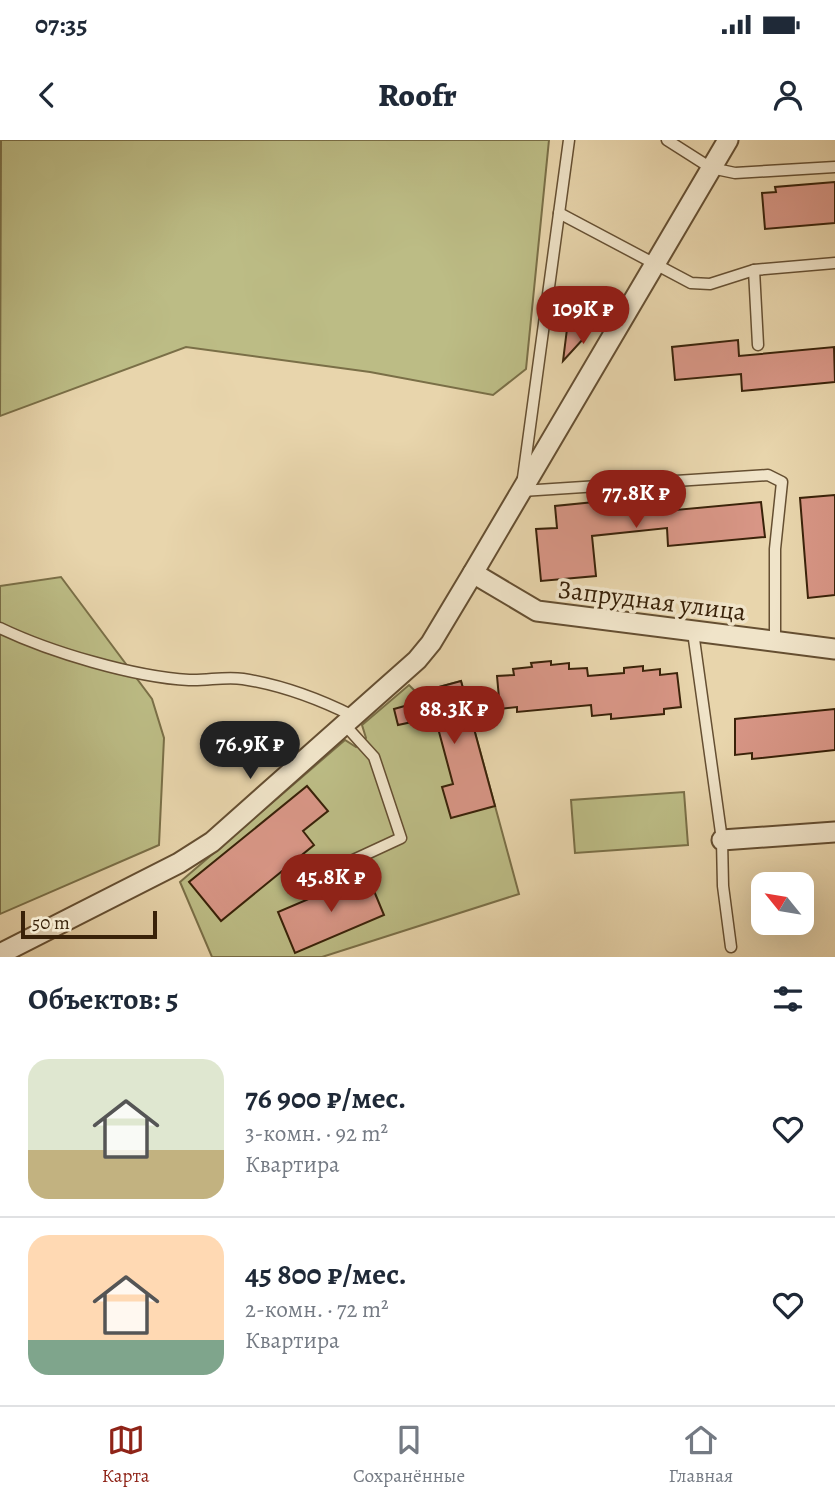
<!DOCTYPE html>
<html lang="ru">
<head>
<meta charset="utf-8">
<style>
  :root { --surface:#fff; --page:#f6f6f7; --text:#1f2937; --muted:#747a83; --line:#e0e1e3; --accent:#8f2418 }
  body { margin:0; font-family:Alegreya,serif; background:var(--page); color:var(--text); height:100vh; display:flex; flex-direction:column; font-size:26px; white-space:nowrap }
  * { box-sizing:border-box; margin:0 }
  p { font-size:23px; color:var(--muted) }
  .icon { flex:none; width:38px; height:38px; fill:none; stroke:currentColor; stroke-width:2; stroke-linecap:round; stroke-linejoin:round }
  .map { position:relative; height:817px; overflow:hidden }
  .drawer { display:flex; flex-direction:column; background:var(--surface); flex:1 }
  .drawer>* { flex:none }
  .needle { width:46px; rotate:300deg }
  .buttons { position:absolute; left:751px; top:732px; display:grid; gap:14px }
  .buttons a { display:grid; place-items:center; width:63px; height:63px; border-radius:14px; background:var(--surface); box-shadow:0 7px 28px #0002; font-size:35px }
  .scale { position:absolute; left:21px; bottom:18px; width:136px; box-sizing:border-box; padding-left:7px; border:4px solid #392209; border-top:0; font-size:19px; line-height:24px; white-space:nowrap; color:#392209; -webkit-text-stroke:5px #f0e4c9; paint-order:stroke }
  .price { position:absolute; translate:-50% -60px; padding:0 16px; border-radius:24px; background:var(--accent); color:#fff; font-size:23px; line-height:46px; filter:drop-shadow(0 2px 4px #0008) }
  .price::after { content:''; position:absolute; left:50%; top:42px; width:21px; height:16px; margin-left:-10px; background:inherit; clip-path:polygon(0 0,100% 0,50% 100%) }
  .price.on { background:#222; color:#fff }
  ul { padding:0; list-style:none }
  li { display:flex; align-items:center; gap:21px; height:175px; padding:0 28px }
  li+li { border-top:2px solid var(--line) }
  li span { display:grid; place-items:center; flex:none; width:196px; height:140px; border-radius:21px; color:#555 }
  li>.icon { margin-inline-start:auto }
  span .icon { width:84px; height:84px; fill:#fffc; stroke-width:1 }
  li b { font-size:30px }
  h2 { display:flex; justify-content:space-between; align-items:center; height:84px; padding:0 28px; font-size:30px }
  .status { display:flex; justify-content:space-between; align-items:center; height:49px; padding:0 35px; background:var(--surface); direction:ltr }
  .status svg { height:19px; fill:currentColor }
  header { display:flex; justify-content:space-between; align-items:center; height:91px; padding:0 28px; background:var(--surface); font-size:32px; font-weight:800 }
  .tab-bar { display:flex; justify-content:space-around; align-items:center; height:98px; border-top:2px solid var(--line); background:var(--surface); font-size:19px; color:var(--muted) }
  .tab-bar a { display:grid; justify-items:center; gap:4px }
  .tab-bar .on { color:var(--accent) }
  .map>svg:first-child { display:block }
  .green { fill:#bcbc85; stroke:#7a6f47; stroke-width:2 }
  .building { fill:#d89686; stroke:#392209; stroke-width:2 }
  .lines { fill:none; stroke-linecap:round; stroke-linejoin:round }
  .lane-casing { stroke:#654f32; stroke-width:13 }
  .street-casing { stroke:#654f32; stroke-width:23 }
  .lane { stroke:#f0e4c9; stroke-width:10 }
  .street { stroke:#f0e4c9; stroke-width:19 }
  .labels { text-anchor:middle; stroke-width:7; stroke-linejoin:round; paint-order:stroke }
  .street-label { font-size:26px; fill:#392209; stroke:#f0e4c9 }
</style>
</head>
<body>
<div class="status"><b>07:35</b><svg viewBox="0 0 49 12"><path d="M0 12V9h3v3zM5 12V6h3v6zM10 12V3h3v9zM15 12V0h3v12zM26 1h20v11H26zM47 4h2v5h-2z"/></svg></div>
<header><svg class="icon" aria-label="back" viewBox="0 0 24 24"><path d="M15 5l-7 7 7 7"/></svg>Roofr<svg class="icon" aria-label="person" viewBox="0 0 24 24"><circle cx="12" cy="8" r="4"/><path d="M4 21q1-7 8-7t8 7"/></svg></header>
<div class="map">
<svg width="835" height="817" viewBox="0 0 835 817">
  <rect width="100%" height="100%" fill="#e8d5ac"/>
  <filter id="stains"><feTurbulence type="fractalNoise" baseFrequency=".00286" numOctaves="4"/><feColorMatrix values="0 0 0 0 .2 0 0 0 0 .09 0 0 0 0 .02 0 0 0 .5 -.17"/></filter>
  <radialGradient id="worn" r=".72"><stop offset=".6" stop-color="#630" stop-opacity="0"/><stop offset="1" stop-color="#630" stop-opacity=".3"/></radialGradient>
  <g class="green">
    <polygon points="1,0 549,0 526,229 493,255 370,232 186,207 0,276"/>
    <polygon points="61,437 152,559 164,598 159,705 0,774 0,446"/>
    <polygon points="461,541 519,754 322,817 212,817 180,742 345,600 356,607 366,598 362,585 409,545 417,553"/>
    <polygon points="684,652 688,705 575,713 571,660"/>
  </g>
  <g class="building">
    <polygon points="835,42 835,83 765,89 762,53 776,52 775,47"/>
    <polygon points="577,168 591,172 595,186 563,221 569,173"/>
    <polygon points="738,200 739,216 834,207 835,242 742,251 741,234 675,240 672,207"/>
    <polygon points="664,355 665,371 761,362 765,397 668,406 667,388 592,396 596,436 541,441 536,389 557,388 555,366"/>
    <polygon points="835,355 835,455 808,458 800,358"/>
    <polygon points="551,521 551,525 569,523 569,529 587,528 588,536 624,533 624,528 643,526 643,531 660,529 660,535 677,533 681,567 664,569 664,574 611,579 611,574 592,576 591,565 517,572 517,567 500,569 497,536 514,535 513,529 532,527 531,523"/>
    <polygon points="461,541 495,666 451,678 442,647 453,644 435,577 398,585 394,569 419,562 417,553"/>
    <polygon points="835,569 835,610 752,619 752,613 735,615 735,579"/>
    <polygon points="307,646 328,671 303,691 314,705 221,781 189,742"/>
    <polygon points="367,734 384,775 295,813 278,772"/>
  </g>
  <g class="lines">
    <defs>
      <g id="lane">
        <polyline points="667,0 711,28 735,33 835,27"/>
        <polyline points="559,73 691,143 710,144 754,130 835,123"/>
        <polyline points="754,130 758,205"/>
        <polyline points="523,338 569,0"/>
        <polyline points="522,351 768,335 782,342 775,409 775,502"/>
        <path d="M0 488C50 512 134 537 189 540 207 541 225 536 243 539 281 545 319 559 353 576"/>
        <polyline points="693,492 722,700 723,746 731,807"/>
        <polyline points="321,735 401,698 374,617 344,584"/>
      </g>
      <g id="street">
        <polyline points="473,433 537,471 835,509"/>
        <polyline points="722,700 835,692"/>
        <polyline points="0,814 179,723 212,702 417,520 431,503 473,433 728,0"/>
      </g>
    </defs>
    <use href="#lane" class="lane-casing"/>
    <use href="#street" class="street-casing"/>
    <use href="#lane" class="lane"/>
    <use href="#street" class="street"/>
  </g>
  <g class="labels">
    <g class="street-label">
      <text transform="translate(652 460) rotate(7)" y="9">Запрудная улица</text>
    </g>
  </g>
  <rect width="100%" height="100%" filter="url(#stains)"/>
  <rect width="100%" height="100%" fill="url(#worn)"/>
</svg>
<div class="buttons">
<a><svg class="needle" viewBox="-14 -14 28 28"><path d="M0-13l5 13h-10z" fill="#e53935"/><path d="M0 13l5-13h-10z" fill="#747a83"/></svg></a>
</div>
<div class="scale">50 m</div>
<b class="price" style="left:583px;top:206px">109K ₽</b>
<b class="price" style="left:636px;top:390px">77.8K ₽</b>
<b class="price" style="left:454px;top:606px">88.3K ₽</b>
<b class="price on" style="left:250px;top:641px">76.9K ₽</b>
<b class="price" style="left:331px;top:774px">45.8K ₽</b>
</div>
<section class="drawer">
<h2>Объектов: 5<svg class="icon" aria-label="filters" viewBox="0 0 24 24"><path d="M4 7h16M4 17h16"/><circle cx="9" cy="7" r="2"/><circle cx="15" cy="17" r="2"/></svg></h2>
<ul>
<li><span style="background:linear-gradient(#dfe7d0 65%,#c2b280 0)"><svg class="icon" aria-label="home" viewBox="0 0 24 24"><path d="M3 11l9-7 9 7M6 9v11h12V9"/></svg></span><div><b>76 900 ₽/мес.</b><p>3-комн. · 92 m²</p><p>Квартира</p></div><svg class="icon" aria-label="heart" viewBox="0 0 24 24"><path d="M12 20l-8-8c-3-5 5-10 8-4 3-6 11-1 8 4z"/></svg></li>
<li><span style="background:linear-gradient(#ffd9b3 75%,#7fa58c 0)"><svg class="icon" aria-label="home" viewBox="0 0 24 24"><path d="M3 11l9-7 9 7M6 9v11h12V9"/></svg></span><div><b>45 800 ₽/мес.</b><p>2-комн. · 72 m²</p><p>Квартира</p></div><svg class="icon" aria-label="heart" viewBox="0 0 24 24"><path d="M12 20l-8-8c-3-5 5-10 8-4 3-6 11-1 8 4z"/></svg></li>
</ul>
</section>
<nav class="tab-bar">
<a class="on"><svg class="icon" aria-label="map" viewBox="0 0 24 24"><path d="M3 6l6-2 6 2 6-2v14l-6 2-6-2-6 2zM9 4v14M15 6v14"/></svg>Карта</a>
<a><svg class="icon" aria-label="saved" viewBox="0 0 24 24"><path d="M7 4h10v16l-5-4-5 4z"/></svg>Сохранённые</a>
<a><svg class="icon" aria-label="home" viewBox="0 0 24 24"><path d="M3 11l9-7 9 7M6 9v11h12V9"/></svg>Главная</a>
</nav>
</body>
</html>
